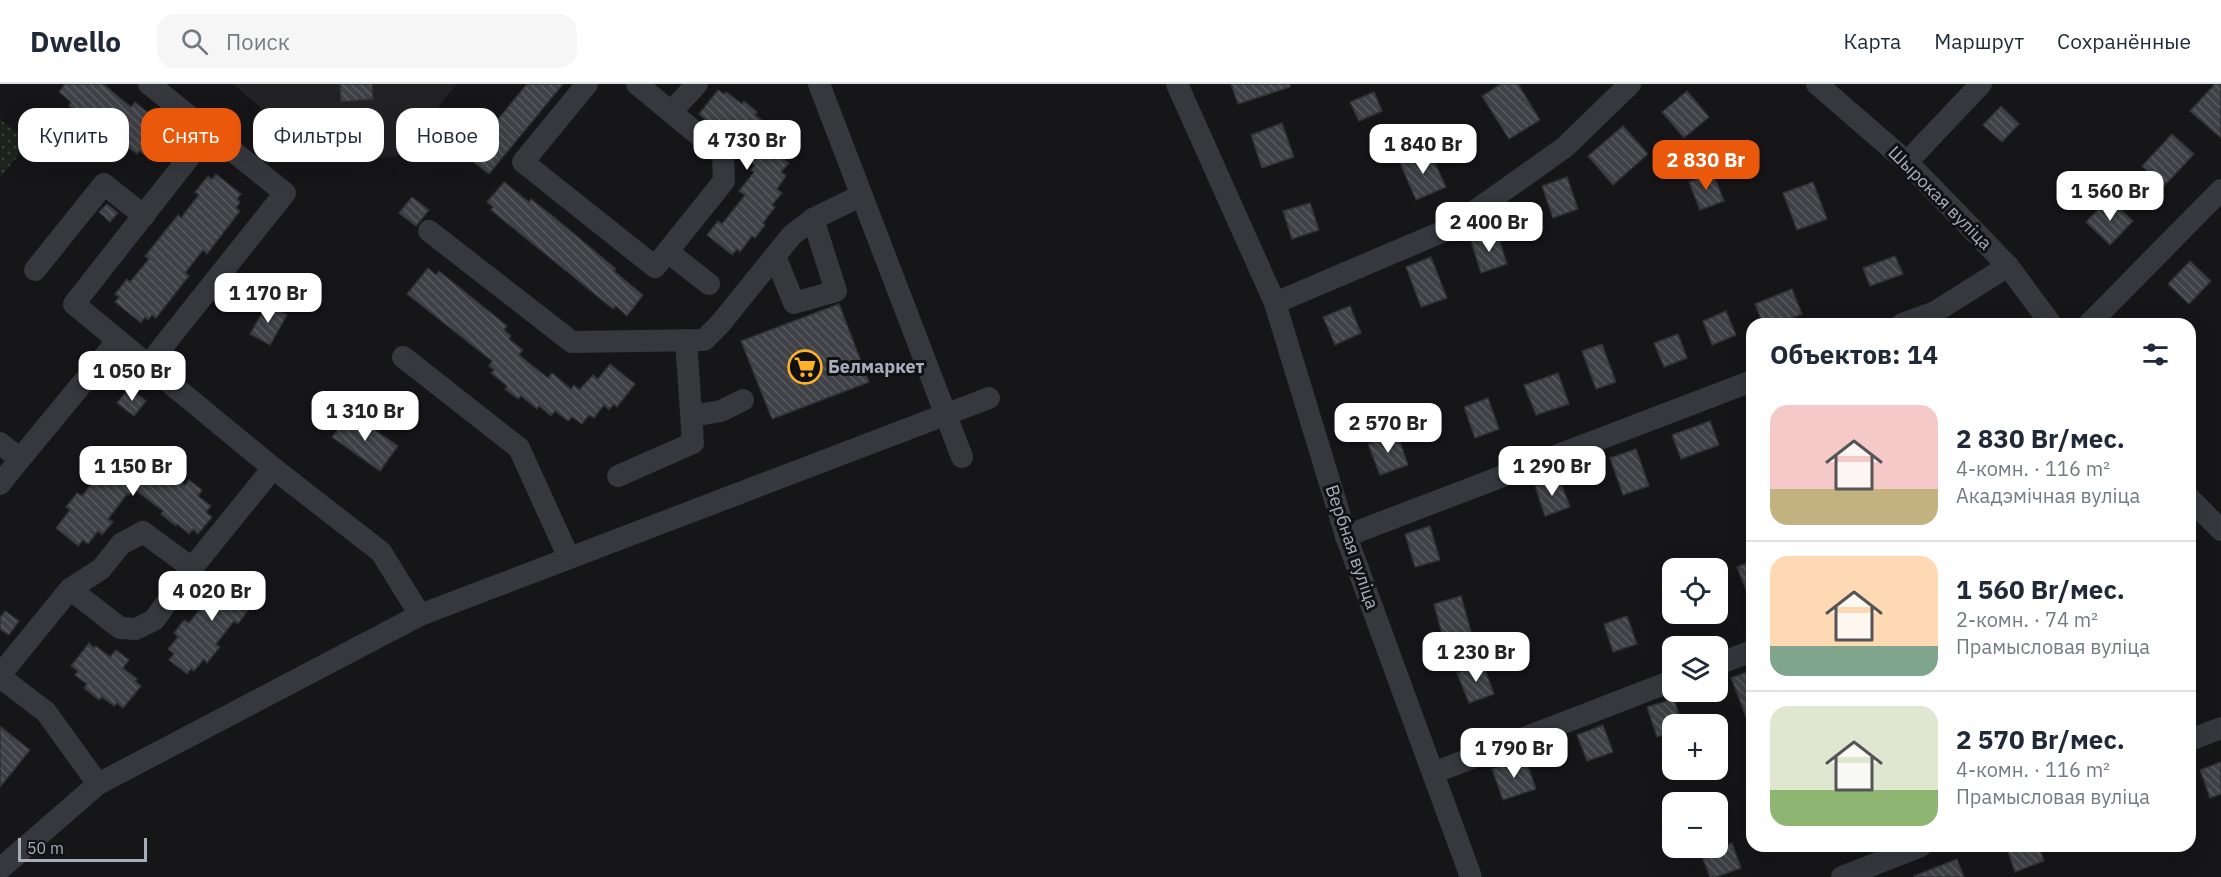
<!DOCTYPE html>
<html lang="ru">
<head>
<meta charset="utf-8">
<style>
  :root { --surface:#fff; --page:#f6f6f7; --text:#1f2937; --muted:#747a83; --line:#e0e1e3; --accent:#ea580c }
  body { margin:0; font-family:"IBM Plex Sans",sans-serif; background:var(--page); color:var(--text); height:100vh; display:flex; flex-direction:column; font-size:22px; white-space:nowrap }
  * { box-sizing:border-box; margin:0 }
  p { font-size:20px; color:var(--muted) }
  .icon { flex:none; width:33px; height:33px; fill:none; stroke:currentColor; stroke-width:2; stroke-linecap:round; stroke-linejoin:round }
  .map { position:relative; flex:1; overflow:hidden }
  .sheet { position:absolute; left:1746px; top:234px; width:450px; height:534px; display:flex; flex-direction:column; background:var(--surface); border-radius:18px; box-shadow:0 6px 24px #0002 }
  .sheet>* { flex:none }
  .hud { position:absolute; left:18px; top:24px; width:570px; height:54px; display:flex; gap:12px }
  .buttons { position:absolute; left:1662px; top:474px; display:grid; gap:12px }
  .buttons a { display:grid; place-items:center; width:66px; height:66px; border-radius:12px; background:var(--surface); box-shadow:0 6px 24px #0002; font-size:30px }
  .scale { position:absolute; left:18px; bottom:15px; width:129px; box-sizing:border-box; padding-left:6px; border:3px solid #a7adba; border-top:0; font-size:16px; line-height:21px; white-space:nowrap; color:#a7adba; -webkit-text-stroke:4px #111114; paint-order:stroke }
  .price { position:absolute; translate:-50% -51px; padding:0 14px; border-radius:12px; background:#fff; color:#222; font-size:20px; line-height:39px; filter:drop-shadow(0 2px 3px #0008) }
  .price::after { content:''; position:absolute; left:50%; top:36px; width:18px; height:14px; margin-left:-9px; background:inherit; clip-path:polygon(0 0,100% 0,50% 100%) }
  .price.active { background:var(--accent); color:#fff }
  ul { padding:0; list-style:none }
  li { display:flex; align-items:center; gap:18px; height:150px; padding:0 24px }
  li+li { border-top:2px solid var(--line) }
  li span { display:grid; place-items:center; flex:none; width:168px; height:120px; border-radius:18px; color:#555 }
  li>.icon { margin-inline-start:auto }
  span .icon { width:72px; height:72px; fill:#fffc; stroke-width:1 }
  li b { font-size:26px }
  h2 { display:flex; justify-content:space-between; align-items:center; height:72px; padding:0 24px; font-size:26px }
  .tag { padding:0 21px; border-radius:18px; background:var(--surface); box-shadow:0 6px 24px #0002; font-size:21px; line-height:54px }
  .tag.active { background:var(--accent); color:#fff }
  header { display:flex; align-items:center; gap:36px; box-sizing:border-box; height:84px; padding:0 30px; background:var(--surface); border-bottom:2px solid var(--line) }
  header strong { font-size:28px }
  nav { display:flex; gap:33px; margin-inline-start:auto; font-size:21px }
  .search { width:420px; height:54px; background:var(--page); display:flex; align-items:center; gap:15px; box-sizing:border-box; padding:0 21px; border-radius:18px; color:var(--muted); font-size:22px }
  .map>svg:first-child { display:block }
  .built { fill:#222226 }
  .park { fill:url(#park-dots) }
  .building { fill:url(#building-back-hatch); stroke:#303035; stroke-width:1.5 }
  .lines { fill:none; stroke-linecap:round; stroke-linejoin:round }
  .minor { stroke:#37383e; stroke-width:22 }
  .labels { text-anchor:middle; stroke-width:6; stroke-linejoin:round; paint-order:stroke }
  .street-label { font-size:18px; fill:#a7adba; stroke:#111114 }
  .poi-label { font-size:18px; font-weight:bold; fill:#a7adba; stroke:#111114; text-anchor:start }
</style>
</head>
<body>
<header>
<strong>Dwello</strong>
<div class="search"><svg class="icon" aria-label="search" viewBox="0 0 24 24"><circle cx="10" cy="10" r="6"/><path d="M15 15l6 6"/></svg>Поиск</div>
<nav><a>Карта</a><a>Маршрут</a><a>Сохранённые</a></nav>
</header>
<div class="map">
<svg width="2221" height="793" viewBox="0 0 2221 793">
  <defs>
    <pattern id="park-dots" width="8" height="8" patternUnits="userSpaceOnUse" patternTransform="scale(1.5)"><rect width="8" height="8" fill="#1c241d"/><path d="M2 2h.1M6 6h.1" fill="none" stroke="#3a413c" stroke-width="1.8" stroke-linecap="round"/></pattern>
    <pattern id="building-back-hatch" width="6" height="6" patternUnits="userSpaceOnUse" patternTransform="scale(1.5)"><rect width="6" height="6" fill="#404146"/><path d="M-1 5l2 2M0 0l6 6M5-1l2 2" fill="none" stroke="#595a5f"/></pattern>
  </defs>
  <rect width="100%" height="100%" fill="#161619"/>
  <polygon class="built" points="233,0 457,0 397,72 349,77 324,58 281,41"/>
  <polygon class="park" points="0,35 29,58 0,94"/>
  <g class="building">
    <polygon points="65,0 103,0 131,23 135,18 147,28 144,32 158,44 153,49 158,53 144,70 139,67 137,70 124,60 122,64 107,52 109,49 86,30 83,33 69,22 71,18 59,8"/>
    <polygon points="340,0 372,0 373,15 341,18"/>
    <polygon points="527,0 563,0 489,90 467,73"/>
    <polygon points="1231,0 1290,0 1290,3 1238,20"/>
    <polygon points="1501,0 1518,0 1540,36 1509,55 1482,12"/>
    <polygon points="2215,0 2221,0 2221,54 2190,27"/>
    <polygon points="718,6 724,10 726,8 742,20 744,17 757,28 755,31 771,43 768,46 774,51 770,57 783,67 779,71 789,79 781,88 786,92 777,105 782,109 772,121 775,123 763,139 765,141 755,154 752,152 740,168 737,165 732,171 707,151 718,137 722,140 745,111 739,107 754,88 751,86 755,81 751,78 752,76 740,66 744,61 716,38 713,42 699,30"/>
    <polygon points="1687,7 1709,33 1684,54 1662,28"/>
    <polygon points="1374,8 1382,27 1359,37 1350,18"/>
    <polygon points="2001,22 2019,40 2002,58 1983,41"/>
    <polygon points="1282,39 1294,73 1262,84 1251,51"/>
    <polygon points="1623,42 1648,70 1613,101 1588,72"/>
    <polygon points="2172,50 2194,70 2164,102 2142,82"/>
    <polygon points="1429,66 1446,103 1416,116 1400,79"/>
    <polygon points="1713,89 1724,117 1700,126 1689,98"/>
    <polygon points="216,90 241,110 237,115 240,118 236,124 240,127 207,170 203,166 185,189 189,192 156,234 152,231 148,236 145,233 141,239 115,218 119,213 115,210 127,195 130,198 149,175 145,172 178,131 181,134 190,122 199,111 195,108 208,92 212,95"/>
    <polygon points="1567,93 1578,125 1553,134 1542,102"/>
    <polygon points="504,98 529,118 531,115 554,133 616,185 614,187 643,211 627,232 616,222 613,225 491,126 493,123 487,118"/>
    <polygon points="1813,98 1827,135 1797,146 1783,109"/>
    <polygon points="412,113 429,126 416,142 399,129"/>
    <polygon points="2109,114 2133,137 2110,161 2086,138"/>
    <polygon points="1310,119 1319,146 1292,155 1283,127"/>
    <polygon points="107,120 118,129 110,138 99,128"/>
    <polygon points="1497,149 1507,180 1481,189 1471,157"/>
    <polygon points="1895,172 1903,190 1870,202 1863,184"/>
    <polygon points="1431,173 1447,214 1421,223 1406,183"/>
    <polygon points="2190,177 2211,197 2189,220 2168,200"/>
    <polygon points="428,184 436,191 439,187 507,242 504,246 511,252 509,255 523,266 519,271 548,294 552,289 571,305 574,301 579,306 593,291 598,295 610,280 635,300 617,323 614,320 609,326 604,321 594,334 589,331 582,340 572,333 568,337 555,327 551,332 539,322 537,325 521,312 518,315 505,305 507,302 491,289 494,286 489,282 492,277 407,210"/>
    <polygon points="1792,205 1802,230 1776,240 1763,240 1755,220"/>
    <polygon points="267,220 287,231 270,261 250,250"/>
    <polygon points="839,220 869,298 772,335 741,257"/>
    <polygon points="1350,222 1361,249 1335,261 1323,233"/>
    <polygon points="1726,227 1736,251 1712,261 1703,237"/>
    <polygon points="1678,250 1687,274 1664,283 1654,259"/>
    <polygon points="1602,260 1616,298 1596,305 1582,267"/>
    <polygon points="1558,289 1569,320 1536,331 1524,301"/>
    <polygon points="129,304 146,317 134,332 117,319"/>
    <polygon points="1488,314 1499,345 1475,354 1464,323"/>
    <polygon points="350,329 398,362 380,387 332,353"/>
    <polygon points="1710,337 1719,361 1681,375 1672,351"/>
    <polygon points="1397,349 1408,381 1380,391 1368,360"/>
    <polygon points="126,363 134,369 138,364 185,401 189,396 202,406 198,412 211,422 206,428 212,433 198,450 193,445 189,450 177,440 176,442 161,430 163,427 134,405 129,411 127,410 108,435 113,438 102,451 98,447 88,460 83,456 78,462 56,444 70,426 66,423 77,409 82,412 101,389 98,387 114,367 119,372"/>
    <polygon points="1636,365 1649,402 1623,411 1610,374"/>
    <polygon points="1559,393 1570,423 1545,432 1535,402"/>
    <polygon points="1430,442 1440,476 1415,483 1405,450"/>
    <polygon points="1752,477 1752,519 1751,519 1737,483"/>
    <polygon points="238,487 256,501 251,507 256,510 246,522 249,525 238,540 234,537 216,560 220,563 207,579 204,575 194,587 191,585 187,590 169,576 174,570 168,565 178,553 174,549 184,536 189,539 208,514 204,510 214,498 218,501 228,488 234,493"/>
    <polygon points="1461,512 1472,551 1444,558 1434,520"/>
    <polygon points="5,527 19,537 9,551 0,545 0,534"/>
    <polygon points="1627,532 1637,560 1613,568 1604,540"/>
    <polygon points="89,559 94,564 96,562 110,573 116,566 129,576 123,584 137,595 135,597 141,602 123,624 117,619 114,622 102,613 99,616 84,604 87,600 75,591 78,587 71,582"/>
    <polygon points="1483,580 1494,610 1469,619 1457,589"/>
    <polygon points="1752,586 1752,645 1751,646 1731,594"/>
    <polygon points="1674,615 1682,640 1672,640 1672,648 1657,653 1647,623"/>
    <polygon points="1603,641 1613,668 1587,677 1577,651"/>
    <polygon points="0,642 30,666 0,703"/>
    <polygon points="1525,674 1536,705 1503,716 1492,685"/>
    <polygon points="2221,678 2221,710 2210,714 2200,686"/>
    <polygon points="1732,759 1741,784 1716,793 1710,793 1701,770"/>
    <polygon points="2006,762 2039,762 2044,777 2015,788"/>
    <polygon points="1957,775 1964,793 1914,793 1914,792"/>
  </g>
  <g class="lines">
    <g class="minor">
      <polyline points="587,0 523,78 655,183 724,97 723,71 637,0"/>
      <polyline points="819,0 962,373"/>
      <polyline points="1177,0 1275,219 1346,452 1471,793"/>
      <polyline points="1817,0 1907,78 2008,182 2051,240"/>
      <polyline points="671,28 697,0"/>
      <polyline points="209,48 74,220 273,384 381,468 420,531"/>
      <polyline points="1907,78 1981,0"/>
      <polyline points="429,147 572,258 704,256 720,240 792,151 813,135 860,112"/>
      <polyline points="668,168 709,200"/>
      <polyline points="775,172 794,219 836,207 813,135"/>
      <polyline points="35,186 104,100 144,132"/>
      <polyline points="1275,219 1451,144 1565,63 1630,0"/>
      <polyline points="1902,240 1935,228 2008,182"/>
      <polyline points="2089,240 2221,106"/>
      <polyline points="403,273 519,364 569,474"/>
      <polyline points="148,281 285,109 149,0"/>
      <polyline points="692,332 721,327 743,316"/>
      <polyline points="0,359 20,375 118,256"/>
      <polyline points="618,392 693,359 686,256"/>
      <polyline points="0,400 20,375"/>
      <polyline points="2190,415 2221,446"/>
      <polyline points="1346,452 1752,297"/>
      <polyline points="70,505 120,544 136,545 154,536 192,484"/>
      <polyline points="1718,580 1752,567"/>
      <polyline points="0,591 70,505 101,485 121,460 143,448 192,484 273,384"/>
      <polyline points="0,593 46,628 98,700"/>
      <polyline points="2190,656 2221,644"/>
      <polyline points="1433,689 1672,597"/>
      <polyline points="0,785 98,700 420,531 989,314"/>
      <polyline points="1842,793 1921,762"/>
    </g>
  </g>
  <defs>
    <symbol id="supermarket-ring" viewBox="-11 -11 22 22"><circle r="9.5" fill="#111114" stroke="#ffb128" stroke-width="1.5"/><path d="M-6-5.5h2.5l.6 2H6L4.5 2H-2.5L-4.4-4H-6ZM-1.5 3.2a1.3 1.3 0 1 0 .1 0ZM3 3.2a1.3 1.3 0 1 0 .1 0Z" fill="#ffb128"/></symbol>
  </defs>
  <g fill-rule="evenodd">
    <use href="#supermarket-ring" x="786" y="264" width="38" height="38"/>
  </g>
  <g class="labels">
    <g class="street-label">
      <text transform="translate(1940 114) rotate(45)" y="6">Шырокая вуліца</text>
      <text transform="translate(1352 463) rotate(71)" y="6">Вербная вуліца</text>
    </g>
    <g class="poi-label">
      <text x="828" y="289">Белмаркет</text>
    </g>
  </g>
</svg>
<div class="buttons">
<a><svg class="icon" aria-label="locate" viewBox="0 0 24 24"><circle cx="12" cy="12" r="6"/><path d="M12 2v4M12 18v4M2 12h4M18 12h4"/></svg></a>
<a><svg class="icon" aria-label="layers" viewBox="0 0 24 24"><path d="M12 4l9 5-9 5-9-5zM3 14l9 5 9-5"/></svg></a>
<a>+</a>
<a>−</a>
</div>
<div class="scale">50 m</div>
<b class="price" style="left:747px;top:87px">4 730 Br</b>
<b class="price" style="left:1423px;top:91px">1 840 Br</b>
<b class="price active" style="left:1706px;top:107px">2 830 Br</b>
<b class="price" style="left:2110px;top:138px">1 560 Br</b>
<b class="price" style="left:1489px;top:169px">2 400 Br</b>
<b class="price" style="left:268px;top:240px">1 170 Br</b>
<b class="price" style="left:132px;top:318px">1 050 Br</b>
<b class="price" style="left:365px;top:358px">1 310 Br</b>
<b class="price" style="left:1388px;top:370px">2 570 Br</b>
<b class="price" style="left:133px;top:413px">1 150 Br</b>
<b class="price" style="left:1552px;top:413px">1 290 Br</b>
<b class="price" style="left:212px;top:538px">4 020 Br</b>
<b class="price" style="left:1476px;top:599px">1 230 Br</b>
<b class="price" style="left:1514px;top:695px">1 790 Br</b>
<div class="hud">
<a class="tag">Купить</a>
<a class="tag active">Снять</a>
<a class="tag">Фильтры</a>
<a class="tag">Новое</a>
</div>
<section class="sheet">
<h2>Объектов: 14<svg class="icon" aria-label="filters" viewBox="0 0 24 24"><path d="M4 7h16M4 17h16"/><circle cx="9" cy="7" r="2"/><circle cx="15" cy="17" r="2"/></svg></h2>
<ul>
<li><span style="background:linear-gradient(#f6c9c9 70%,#c2b280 0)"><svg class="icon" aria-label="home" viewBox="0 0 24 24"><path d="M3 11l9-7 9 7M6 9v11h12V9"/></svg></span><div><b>2 830 Br/мес.</b><p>4-комн. · 116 m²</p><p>Акадэмічная вуліца</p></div></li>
<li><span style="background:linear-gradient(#ffd9b3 75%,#7fa58c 0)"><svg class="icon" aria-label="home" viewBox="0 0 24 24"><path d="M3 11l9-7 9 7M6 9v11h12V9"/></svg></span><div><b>1 560 Br/мес.</b><p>2-комн. · 74 m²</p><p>Прамысловая вуліца</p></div></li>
<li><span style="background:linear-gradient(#dfe7d0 70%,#8fb573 0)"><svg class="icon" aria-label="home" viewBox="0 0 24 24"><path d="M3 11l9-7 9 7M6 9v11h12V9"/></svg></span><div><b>2 570 Br/мес.</b><p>4-комн. · 116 m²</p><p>Прамысловая вуліца</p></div></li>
</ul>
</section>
</div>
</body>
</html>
